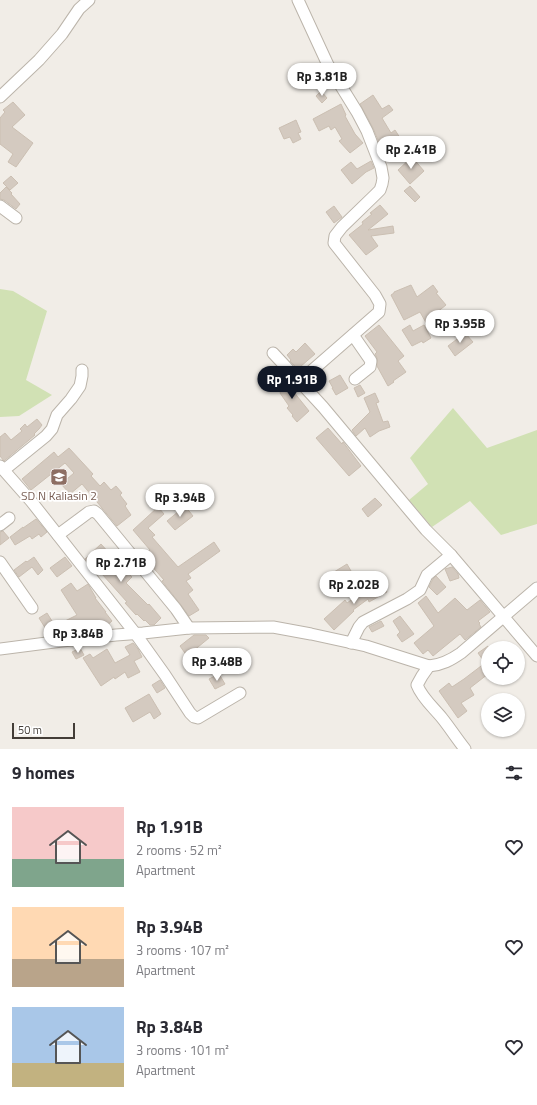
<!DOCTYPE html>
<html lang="en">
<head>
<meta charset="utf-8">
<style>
  :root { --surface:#fff; --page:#f7f7f7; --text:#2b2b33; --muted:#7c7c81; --accent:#111827 }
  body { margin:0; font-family:"Titillium Web",sans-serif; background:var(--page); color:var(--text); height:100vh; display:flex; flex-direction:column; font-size:15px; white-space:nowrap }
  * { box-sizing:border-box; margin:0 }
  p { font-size:13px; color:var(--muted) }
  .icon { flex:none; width:22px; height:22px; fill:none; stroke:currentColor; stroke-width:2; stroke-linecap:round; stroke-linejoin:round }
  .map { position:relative; height:749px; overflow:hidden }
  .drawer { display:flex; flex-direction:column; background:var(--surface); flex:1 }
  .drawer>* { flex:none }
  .controls { position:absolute; left:481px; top:641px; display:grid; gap:8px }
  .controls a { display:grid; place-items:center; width:44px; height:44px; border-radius:50%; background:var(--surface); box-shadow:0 1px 3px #0004; font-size:20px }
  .scale { position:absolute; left:12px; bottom:10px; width:63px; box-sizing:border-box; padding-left:4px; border:2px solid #433d37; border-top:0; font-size:11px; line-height:14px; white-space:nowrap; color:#433d37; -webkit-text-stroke:3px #fff; paint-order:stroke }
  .price { position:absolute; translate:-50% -34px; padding:0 9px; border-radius:14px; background:#fff; color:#222; font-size:13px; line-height:26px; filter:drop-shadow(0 1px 2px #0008) }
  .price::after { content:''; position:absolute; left:50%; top:24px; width:12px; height:9px; margin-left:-6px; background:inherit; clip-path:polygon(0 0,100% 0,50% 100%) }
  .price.current { background:var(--accent); color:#fff }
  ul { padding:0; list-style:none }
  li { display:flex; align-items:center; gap:12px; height:100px; padding:0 12px }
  li span { display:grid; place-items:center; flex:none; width:112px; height:80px; border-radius:0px; color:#555 }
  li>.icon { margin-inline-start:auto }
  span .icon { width:48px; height:48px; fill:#fffc; stroke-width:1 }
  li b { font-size:17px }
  h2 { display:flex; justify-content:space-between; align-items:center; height:48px; padding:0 12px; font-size:17px }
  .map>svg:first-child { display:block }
  .green { fill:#d1e1b4 }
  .building { fill:#d4cac0; stroke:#cbbfb2 }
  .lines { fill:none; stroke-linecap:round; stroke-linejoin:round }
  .minor-casing { stroke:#bbb4aa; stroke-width:13 }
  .minor { stroke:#fff; stroke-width:11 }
  .labels { text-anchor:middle; stroke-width:3.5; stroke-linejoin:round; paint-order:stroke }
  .education-label { font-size:12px; fill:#785e54; stroke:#fff }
</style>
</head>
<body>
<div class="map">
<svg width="537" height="749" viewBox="0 0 537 749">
  <rect width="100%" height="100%" fill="#f1ede7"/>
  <g class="green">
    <polygon points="0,289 13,291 47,311 26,380 52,395 19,416 0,417"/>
    <polygon points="453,408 487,448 537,430 537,524 501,535 470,501 432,527 409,500 428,484 410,458"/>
  </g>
  <g class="building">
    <polygon points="321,91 327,98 322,103 316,96"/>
    <polygon points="373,95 382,109 389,105 393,110 382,118 391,133 395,130 404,144 392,151 394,154 387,158 383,152 373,128 360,104"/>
    <polygon points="13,102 25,115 12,127 33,143 16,167 8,162 13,154 0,144 0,118 5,112 3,110"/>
    <polygon points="341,104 346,115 345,116 355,134 363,143 350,153 339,141 342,139 335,127 331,130 329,126 319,131 313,119"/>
    <polygon points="296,120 301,132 298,133 301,139 293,143 290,137 284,139 279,128"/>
    <polygon points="412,157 424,171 410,184 398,170"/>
    <polygon points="371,161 374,168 366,172 352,184 341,170 351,162 357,169"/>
    <polygon points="11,176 18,183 10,190 3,183"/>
    <polygon points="410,186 420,197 415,202 404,191"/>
    <polygon points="6,187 12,193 11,194 20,204 16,209 4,200 0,199 0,193"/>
    <polygon points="380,205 388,214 368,230 393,226 394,233 371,236 378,246 366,255 349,235 363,224 362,222 372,214 370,213"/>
    <polygon points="334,206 342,217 334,223 326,212"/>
    <polygon points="411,285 417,297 433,285 438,292 436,293 446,305 431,317 435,325 429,328 420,312 404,320 391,295 394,293 394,292"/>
    <polygon points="379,325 404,356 398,361 406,372 393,381 394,382 388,386 377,366 377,358 375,354 377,352 365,336"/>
    <polygon points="410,325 413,331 424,325 431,338 423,343 422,341 412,346 402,330"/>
    <polygon points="465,333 473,342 455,356 448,346"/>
    <polygon points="305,343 315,354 300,367 301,369 299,370 290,361 291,360 287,355 293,349 296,352"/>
    <polygon points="340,375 348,388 336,395 332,388 333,388 329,381"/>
    <polygon points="283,377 297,396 309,411 297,422 292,416 293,415 287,408 289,406 280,393 281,391 275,384"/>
    <polygon points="360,385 365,393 358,397 354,388"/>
    <polygon points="375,393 379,402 376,403 383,422 388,421 390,427 379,431 370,437 365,428 356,436 352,430 370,412 364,398"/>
    <polygon points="37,419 42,425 39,429 34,434 35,435 4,461 0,456 0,437 5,433 11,440 22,431 20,429 25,424 27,427"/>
    <polygon points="328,428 342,444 343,442 361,466 349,476 316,438"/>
    <polygon points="69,448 93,474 91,476 100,486 104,482 111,490 116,486 122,493 120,495 127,504 125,506 131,515 117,526 82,484 70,494 61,484 74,473 65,463 31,490 22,479 54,452 58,457"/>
    <polygon points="375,498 382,505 368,517 362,509"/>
    <polygon points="185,506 193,516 175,530 167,521"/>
    <polygon points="158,507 164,514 148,528 155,535 152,537 178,567 214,542 220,551 188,574 191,578 186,581 193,590 188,594 199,610 189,616 181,605 162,581 164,580 149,563 152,560 146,553 150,550 133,530"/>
    <polygon points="36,519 47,532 41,537 39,534 32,539 30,536 15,545 10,537 23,527 23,528"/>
    <polygon points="3,531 9,538 0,545 0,532"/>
    <polygon points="101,544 110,554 111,552 118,559 116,560 132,577 126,583 148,605 149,604 161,618 154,625 150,625 145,620 144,621 137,614 136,615 125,603 127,602 102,574 101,575 92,567 85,559"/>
    <polygon points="34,557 43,570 38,575 32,567 19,577 14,570 26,561 27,562"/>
    <polygon points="65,557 72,566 57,577 50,568"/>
    <polygon points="347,564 351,571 339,579 334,572"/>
    <polygon points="452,567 458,574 459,578 450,581 445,569"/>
    <polygon points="436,576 446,587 437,595 429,587 433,579"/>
    <polygon points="381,581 387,592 369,602 368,599 353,610 354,611 334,630 324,619 345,600 347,603 364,591 363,590"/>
    <polygon points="71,583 77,591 88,584 96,598 95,598 106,612 105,612 112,621 103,629 84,632 79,624 69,629 65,621 77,615 61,590"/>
    <polygon points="426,596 438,613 455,598 467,610 480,600 490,612 478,621 480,623 479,624 481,627 465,640 460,634 433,656 428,650 423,654 414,643 434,626 418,603"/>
    <polygon points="47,613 57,629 49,634 39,618"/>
    <polygon points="400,616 414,634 402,642 397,635 400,632 393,621"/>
    <polygon points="381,621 384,626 372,632 369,627"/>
    <polygon points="194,635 206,635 209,638 187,656 180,646"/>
    <polygon points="133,643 138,649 142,657 134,661 140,672 128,678 125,672 115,679 114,677 101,686 83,658 90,654 93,658 107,649 115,663 130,655 125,647"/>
    <polygon points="488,646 488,674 470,688 474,695 461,703 467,711 458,718 439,691 449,683 452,687 464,679 485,663 478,653"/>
    <polygon points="80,648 84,655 76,659 72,652"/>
    <polygon points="219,674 225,684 215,689 209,679"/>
    <polygon points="160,680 165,688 157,693 152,685"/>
    <polygon points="149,694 161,714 154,719 150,712 133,722 125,708"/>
  </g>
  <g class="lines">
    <defs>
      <g id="minor">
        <polyline points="298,0 328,65 357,112 367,131 381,167 383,178 382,184 380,190 375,195 342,227 335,236 334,243 375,295 380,304 379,312 308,374 300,382 323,407 410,511 426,530 451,555 537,656"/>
        <polyline points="0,97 39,60 62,34 79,9 89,0"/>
        <polyline points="0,206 16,218"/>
        <polyline points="353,335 371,361 370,367 355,379"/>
        <polyline points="273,353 300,382"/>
        <polyline points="0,466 31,501 135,633 165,675 190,713 194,717 198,718 240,693"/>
        <polyline points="4,470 46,436 52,429 57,415 71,399 80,386 82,376 82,370"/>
        <polyline points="0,525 9,518"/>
        <polyline points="58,535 89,512 94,511 98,514 176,609 189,628"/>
        <polyline points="0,562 32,608"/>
        <polyline points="351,643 359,627 363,622 407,599 420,590 427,575 451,555"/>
        <path d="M0 649 62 641 116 635 143 633 189 628 273 627 311 634 366 646 429 666C442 665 451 660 461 653L537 588"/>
        <path d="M429 666 422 676 417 685C422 698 433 707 442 718 450 728 457 739 465 749"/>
      </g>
    </defs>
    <use href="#minor" class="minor-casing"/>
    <use href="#minor" class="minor"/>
  </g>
  <defs>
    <symbol id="school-square" viewBox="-11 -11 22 22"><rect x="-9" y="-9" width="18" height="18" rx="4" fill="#8d6e63" stroke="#fff"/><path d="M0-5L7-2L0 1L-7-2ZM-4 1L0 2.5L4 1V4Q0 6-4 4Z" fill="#fff"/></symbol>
  </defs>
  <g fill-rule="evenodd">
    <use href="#school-square" x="49" y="467" width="20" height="20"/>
  </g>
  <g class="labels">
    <g class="education-label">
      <text x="59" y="500">SD N Kaliasin 2</text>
    </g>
  </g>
</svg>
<div class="controls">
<a><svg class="icon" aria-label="locate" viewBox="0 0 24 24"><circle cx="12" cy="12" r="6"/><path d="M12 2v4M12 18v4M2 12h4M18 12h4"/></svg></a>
<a><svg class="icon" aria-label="layers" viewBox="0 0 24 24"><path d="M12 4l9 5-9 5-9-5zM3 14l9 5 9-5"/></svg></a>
</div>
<div class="scale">50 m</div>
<b class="price" style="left:322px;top:97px">Rp 3.81B</b>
<b class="price" style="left:411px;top:170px">Rp 2.41B</b>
<b class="price" style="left:460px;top:344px">Rp 3.95B</b>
<b class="price current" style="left:292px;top:400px">Rp 1.91B</b>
<b class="price" style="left:180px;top:518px">Rp 3.94B</b>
<b class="price" style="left:121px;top:583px">Rp 2.71B</b>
<b class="price" style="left:354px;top:605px">Rp 2.02B</b>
<b class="price" style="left:78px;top:654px">Rp 3.84B</b>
<b class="price" style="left:217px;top:682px">Rp 3.48B</b>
</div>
<section class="drawer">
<h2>9 homes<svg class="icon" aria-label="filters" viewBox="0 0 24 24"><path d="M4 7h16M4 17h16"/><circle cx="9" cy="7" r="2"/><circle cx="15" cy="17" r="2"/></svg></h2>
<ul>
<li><span style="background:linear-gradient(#f6c9c9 65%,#7fa58c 0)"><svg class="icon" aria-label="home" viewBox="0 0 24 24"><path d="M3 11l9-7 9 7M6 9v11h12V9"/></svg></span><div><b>Rp 1.91B</b><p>2 rooms · 52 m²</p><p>Apartment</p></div><svg class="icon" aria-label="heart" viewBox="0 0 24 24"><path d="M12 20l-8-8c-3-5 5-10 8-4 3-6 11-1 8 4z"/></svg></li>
<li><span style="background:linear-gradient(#ffd9b3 65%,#b9a48a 0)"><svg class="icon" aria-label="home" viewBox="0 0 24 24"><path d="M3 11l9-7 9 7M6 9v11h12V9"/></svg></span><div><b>Rp 3.94B</b><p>3 rooms · 107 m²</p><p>Apartment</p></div><svg class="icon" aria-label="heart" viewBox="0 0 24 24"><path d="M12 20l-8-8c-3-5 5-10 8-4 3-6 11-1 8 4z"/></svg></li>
<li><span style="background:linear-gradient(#a9c7e8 70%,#c2b280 0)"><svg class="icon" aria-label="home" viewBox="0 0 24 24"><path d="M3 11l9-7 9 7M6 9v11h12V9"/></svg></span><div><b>Rp 3.84B</b><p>3 rooms · 101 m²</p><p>Apartment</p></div><svg class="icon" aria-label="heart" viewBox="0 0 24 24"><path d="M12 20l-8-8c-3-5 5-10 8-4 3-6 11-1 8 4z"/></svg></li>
</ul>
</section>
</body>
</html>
